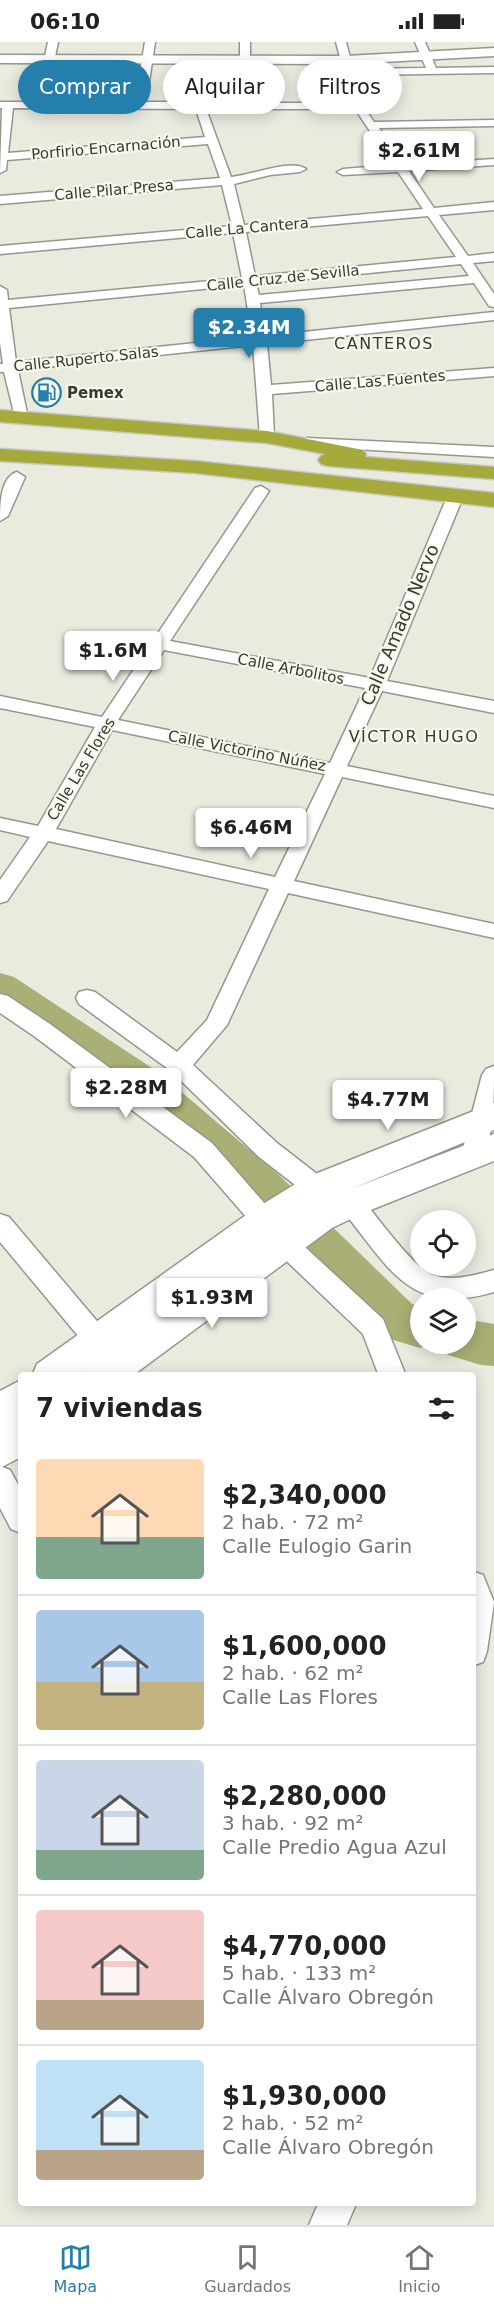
<!DOCTYPE html>
<html lang="es">
<head>
<meta charset="utf-8">
<style>
  :root { --surface:#fff; --page:#f2f2f2; --text:#222; --muted:#767676; --line:#e0e0e0; --accent:#247fac }
  body { margin:0; font-family:"DejaVu Sans",sans-serif; background:var(--page); color:var(--text); height:100vh; display:flex; flex-direction:column; font-size:22px; white-space:nowrap }
  * { box-sizing:border-box; margin:0 }
  p { font-size:20px; color:var(--muted) }
  .icon { flex:none; width:33px; height:33px; fill:none; stroke:currentColor; stroke-width:2; stroke-linecap:round; stroke-linejoin:round }
  .map { position:relative; flex:1; overflow:hidden }
  .drawer { position:absolute; left:18px; top:1330px; width:458px; height:834px; display:flex; flex-direction:column; background:var(--surface); border-radius:6px; box-shadow:0 3px 15px #0003 }
  .drawer>* { flex:none }
  .hud { position:absolute; left:18px; top:18px; width:459px; height:54px; display:flex; gap:12px }
  .fabs { position:absolute; left:410px; top:1168px; display:grid; gap:12px }
  .fabs a { display:grid; place-items:center; width:66px; height:66px; border-radius:50%; background:var(--surface); box-shadow:0 3px 15px #0003; font-size:30px }
  .price { position:absolute; translate:-50% -51px; padding:0 14px; border-radius:6px; background:#fff; color:#222; font-size:20px; line-height:39px; filter:drop-shadow(0 2px 3px #0008) }
  .price::after { content:''; position:absolute; left:50%; top:36px; width:18px; height:14px; margin-left:-9px; background:inherit; clip-path:polygon(0 0,100% 0,50% 100%) }
  .price.active { background:var(--accent); color:#fff }
  ul { padding:0; list-style:none }
  li { display:flex; align-items:center; gap:18px; height:150px; padding:0 18px }
  li+li { border-top:2px solid var(--line) }
  li span { display:grid; place-items:center; flex:none; width:168px; height:120px; border-radius:6px; color:#555 }
  li>.icon { margin-inline-start:auto }
  span .icon { width:72px; height:72px; fill:#fffc; stroke-width:1 }
  li b { font-size:26px }
  h2 { display:flex; justify-content:space-between; align-items:center; height:72px; padding:0 18px; font-size:26px }
  .chip { padding:0 21px; border-radius:27px; background:var(--surface); box-shadow:0 3px 15px #0003; font-size:21px; line-height:54px }
  .chip.active { background:var(--accent); color:#fff }
  .status { display:flex; justify-content:space-between; align-items:center; height:42px; padding:0 30px; background:var(--surface); direction:ltr }
  .status svg { height:16px; fill:currentColor }
  .dock { display:flex; justify-content:space-around; align-items:center; height:84px; border-top:2px solid var(--line); background:var(--surface); font-size:16px; color:var(--muted) }
  .dock a { display:grid; justify-items:center; gap:3px }
  .dock .active { color:var(--accent) }
  .map>svg:first-child { display:block }
  .lines { fill:none; stroke-linecap:round; stroke-linejoin:round }
  .river { fill:#aaaf75; fill-rule:evenodd }
  .street-casing { stroke:#95978c; stroke-width:3 }
  .secondary-casing { stroke:#95978c; stroke-width:3 }
  .highway-casing { stroke:#c7c8c6; stroke-width:3 }
  .street { fill:#fff; fill-rule:evenodd }
  .secondary { fill:#fff; fill-rule:evenodd }
  .highway { fill:#a5aa3a; fill-rule:evenodd }
  .labels { text-anchor:middle; stroke-width:4.5; stroke-linejoin:round; paint-order:stroke }
  .far-street-label { font-size:15px; fill:#383934; stroke:#f7f8ec }
  .far-poi-label { font-size:15px; font-weight:bold; fill:#383934; stroke:#f7f8ec; text-anchor:start }
  .far-neighbourhood-label { font-size:16px; letter-spacing:1.5px; fill:#383934; stroke:#f7f8ec }
  .street-label { font-size:18px; fill:#383934; stroke:#f7f8ec }
</style>
</head>
<body>
<div class="status"><b>06:10</b><svg viewBox="0 0 49 12"><path d="M0 12V9h3v3zM5 12V6h3v6zM10 12V3h3v9zM15 12V0h3v12zM26 1h20v11H26zM47 4h2v5h-2z"/></svg></div>
<div class="map">
<svg width="494" height="2183" viewBox="0 0 494 2183">
  <rect width="100%" height="100%" fill="#e9ebdf"/>
  <g class="lines">
    <g class="river">
      <polygon points="0,931 14,935 158,1030 279,1133 412,1262 420,1264 420,1302 430,1302 420,1306 380,1294 247,1159 128,1052 0,965"/>
      <polygon points="465,1277 494,1282 494,1324 481,1323 448,1313 443,1302 465,1302"/>
    </g>
    <defs>
      <g id="street">
        <path d="M48 0H58L46 60H135L145 0H155L146 60H240V0H250V61H352L336 0H346L353 27 426 26 415 0H425L436 26 494 25V31L355 33 363 64 374 80 494 78V84L379 86 404 123 494 117V123L409 129 434 166 494 160V168L439 173 468 214 494 211V219L473 221 494 252V265L489 264 474 241 260 261 265 294 494 270V278L267 302 271 343 494 326V334L272 352 274 395 267 399 260 395 253 303 18 328 28 376 21 380 16 379 4 330H0V322H3L0 301V244L7 248 8 258 242 236 233 191 0 212V204L232 184 222 143 0 162V154L220 136 208 102 7 118 6 128 0 131 2 66H0V60H35ZM13 66 196 67 205 95 8 111ZM206 67H355L393 123 343 127 337 130 343 133 398 130 423 167 244 183 234 142 270 133 300 130 306 127C293 116 248 134 231 135ZM428 174 456 215 255 234 246 190ZM461 222 469 234 259 253 256 242ZM244 243 252 295 16 320 9 266Z"/>
        <polygon points="307,396 494,405 494,415 302,404 299,401"/>
        <path d="M17 430 25 435 8 474 0 479C0 464 0 435 17 430Z"/>
        <path d="M261 444 269 449 170 599 370 636 445 460 453 455 461 460 387 639 494 659V671L382 649 347 724 494 754V766L342 735 294 839 494 882V896L288 851 227 983 193 1023 277 1101 326 1139 329 1146 326 1153 317 1156 308 1153 259 1115 171 1029 79 962 76 956 79 950 87 948 95 950 177 1010 207 978 269 847 48 799 7 859 0 861V838L30 795 0 788V776L38 784 95 685 0 666V654L102 675 255 446ZM164 608 365 646 330 721 118 678ZM112 688 325 732 275 835 56 787Z"/>
        <polygon points="0,952 8,954 50,982 212,1101 293,1194 383,1277 406,1334 379,1334 363,1292 275,1208 194,1115 34,994 0,971"/>
        <path d="M494 1024C494 1056 494 1091 482 1121L473 1124 464 1121 461 1114 482 1033 486 1027Z"/>
        <path d="M351 1151 360 1154C375 1172 413 1226 433 1233 453 1240 475 1233 494 1228V1250C409 1275 390 1226 342 1168L339 1161 342 1154Z"/>
        <polygon points="0,1172 9,1175 107,1291 111,1299 107,1307 98,1311 89,1307 0,1200"/>
        <polygon points="0,1424 10,1428 21,1448 21,1491 11,1487 0,1466"/>
        <polygon points="472,1529 483,1533 494,1560 487,1609 483,1620 472,1624"/>
        <polygon points="318,2162 356,2162 347,2183 309,2183"/>
      </g>
      <g id="secondary">
        <polygon points="494,6 494,14 346,22 0,21 0,13 346,14"/>
        <polygon points="494,1061 494,1088 351,1147 494,1092 494,1119 363,1171 332,1186 132,1334 84,1334 86,1329 80,1334 32,1334 37,1322 253,1168 305,1136"/>
        <polygon points="21,1338 21,1415 0,1426 0,1349"/>
      </g>
      <g id="highway">
        <polygon points="0,368 267,389 363,408 366,412 365,415 494,425 494,437 328,424 321,422 318,418 321,414 325,412 267,401 0,380"/>
        <polygon points="0,407 195,419 494,451 494,465 195,431 0,419"/>
      </g>
    </defs>
    <use href="#street" class="street-casing"/>
    <use href="#secondary" class="secondary-casing"/>
    <use href="#highway" class="highway-casing"/>
    <use href="#street" class="street"/>
    <use href="#secondary" class="secondary"/>
    <use href="#highway" class="highway"/>
  </g>
  <defs>
    <symbol id="fuel-ring" viewBox="-11 -11 22 22"><circle r="9.5" fill="#f7f8ec" stroke="#247fac" stroke-width="1.5"/><path d="M-5.5-6h7V0h2V4h1.3V-2.5L3-4.5l.8-.8L6-3V5H2.5V1h-1V6h-7ZM-4.2-4.7v3.2H.2V-4.7Z" fill="#247fac"/></symbol>
  </defs>
  <g fill-rule="evenodd">
    <use href="#fuel-ring" x="30" y="334" width="33" height="33"/>
  </g>
  <g class="labels">
    <g class="far-street-label">
      <text transform="translate(106 106) rotate(-5)" y="5">Porfirio Encarnación</text>
      <text transform="translate(114 148) rotate(-5)" y="5">Calle Pilar Presa</text>
      <text transform="translate(247 186) rotate(-5)" y="5">Calle La Cantera</text>
      <text transform="translate(283 236) rotate(-6)" y="5">Calle Cruz de Sevilla</text>
      <text transform="translate(86 317) rotate(-6)" y="5">Calle Ruperto Salas</text>
      <text transform="translate(380 339) rotate(-5)" y="5">Calle Las Fuentes</text>
      <text transform="translate(291 627) rotate(11)" y="5">Calle Arbolitos</text>
      <text transform="translate(247 709) rotate(11)" y="5">Calle Victorino Núñez</text>
      <text transform="translate(81 727) rotate(-59)" y="5">Calle Las Flores</text>
    </g>
    <g class="far-poi-label">
      <text x="67" y="356">Pemex</text>
    </g>
    <g class="far-neighbourhood-label">
      <text x="384" y="307">CANTEROS</text>
      <text x="414" y="700">VÍCTOR HUGO</text>
    </g>
    <g class="street-label">
      <text transform="translate(400 583) rotate(-67)" y="6">Calle Amado Nervo</text>
    </g>
  </g>
</svg>
<div class="fabs">
<a><svg class="icon" aria-label="locate" viewBox="0 0 24 24"><circle cx="12" cy="12" r="6"/><path d="M12 2v4M12 18v4M2 12h4M18 12h4"/></svg></a>
<a><svg class="icon" aria-label="layers" viewBox="0 0 24 24"><path d="M12 4l9 5-9 5-9-5zM3 14l9 5 9-5"/></svg></a>
</div>
<b class="price" style="left:419px;top:140px">$2.61M</b>
<b class="price active" style="left:249px;top:317px">$2.34M</b>
<b class="price" style="left:113px;top:640px">$1.6M</b>
<b class="price" style="left:251px;top:817px">$6.46M</b>
<b class="price" style="left:126px;top:1077px">$2.28M</b>
<b class="price" style="left:388px;top:1089px">$4.77M</b>
<b class="price" style="left:212px;top:1287px">$1.93M</b>
<div class="hud">
<a class="chip active">Comprar</a>
<a class="chip">Alquilar</a>
<a class="chip">Filtros</a>
</div>
<section class="drawer">
<h2>7 viviendas<svg class="icon" aria-label="filters" viewBox="0 0 24 24"><path d="M4 7h16M4 17h16"/><circle cx="9" cy="7" r="2"/><circle cx="15" cy="17" r="2"/></svg></h2>
<ul>
<li><span style="background:linear-gradient(#ffd9b3 65%,#7fa58c 0)"><svg class="icon" aria-label="home" viewBox="0 0 24 24"><path d="M3 11l9-7 9 7M6 9v11h12V9"/></svg></span><div><b>$2,340,000</b><p>2 hab. · 72 m²</p><p>Calle Eulogio Garin</p></div></li>
<li><span style="background:linear-gradient(#a9c7e8 60%,#c2b280 0)"><svg class="icon" aria-label="home" viewBox="0 0 24 24"><path d="M3 11l9-7 9 7M6 9v11h12V9"/></svg></span><div><b>$1,600,000</b><p>2 hab. · 62 m²</p><p>Calle Las Flores</p></div></li>
<li><span style="background:linear-gradient(#c9d6e8 75%,#7fa58c 0)"><svg class="icon" aria-label="home" viewBox="0 0 24 24"><path d="M3 11l9-7 9 7M6 9v11h12V9"/></svg></span><div><b>$2,280,000</b><p>3 hab. · 92 m²</p><p>Calle Predio Agua Azul</p></div></li>
<li><span style="background:linear-gradient(#f6c9c9 75%,#b9a48a 0)"><svg class="icon" aria-label="home" viewBox="0 0 24 24"><path d="M3 11l9-7 9 7M6 9v11h12V9"/></svg></span><div><b>$4,770,000</b><p>5 hab. · 133 m²</p><p>Calle Álvaro Obregón</p></div></li>
<li><span style="background:linear-gradient(#bfe0f5 75%,#b9a48a 0)"><svg class="icon" aria-label="home" viewBox="0 0 24 24"><path d="M3 11l9-7 9 7M6 9v11h12V9"/></svg></span><div><b>$1,930,000</b><p>2 hab. · 52 m²</p><p>Calle Álvaro Obregón</p></div></li>
</ul>
</section>
</div>
<nav class="dock">
<a class="active"><svg class="icon" aria-label="map" viewBox="0 0 24 24"><path d="M3 6l6-2 6 2 6-2v14l-6 2-6-2-6 2zM9 4v14M15 6v14"/></svg>Mapa</a>
<a><svg class="icon" aria-label="saved" viewBox="0 0 24 24"><path d="M7 4h10v16l-5-4-5 4z"/></svg>Guardados</a>
<a><svg class="icon" aria-label="home" viewBox="0 0 24 24"><path d="M3 11l9-7 9 7M6 9v11h12V9"/></svg>Inicio</a>
</nav>
</body>
</html>
